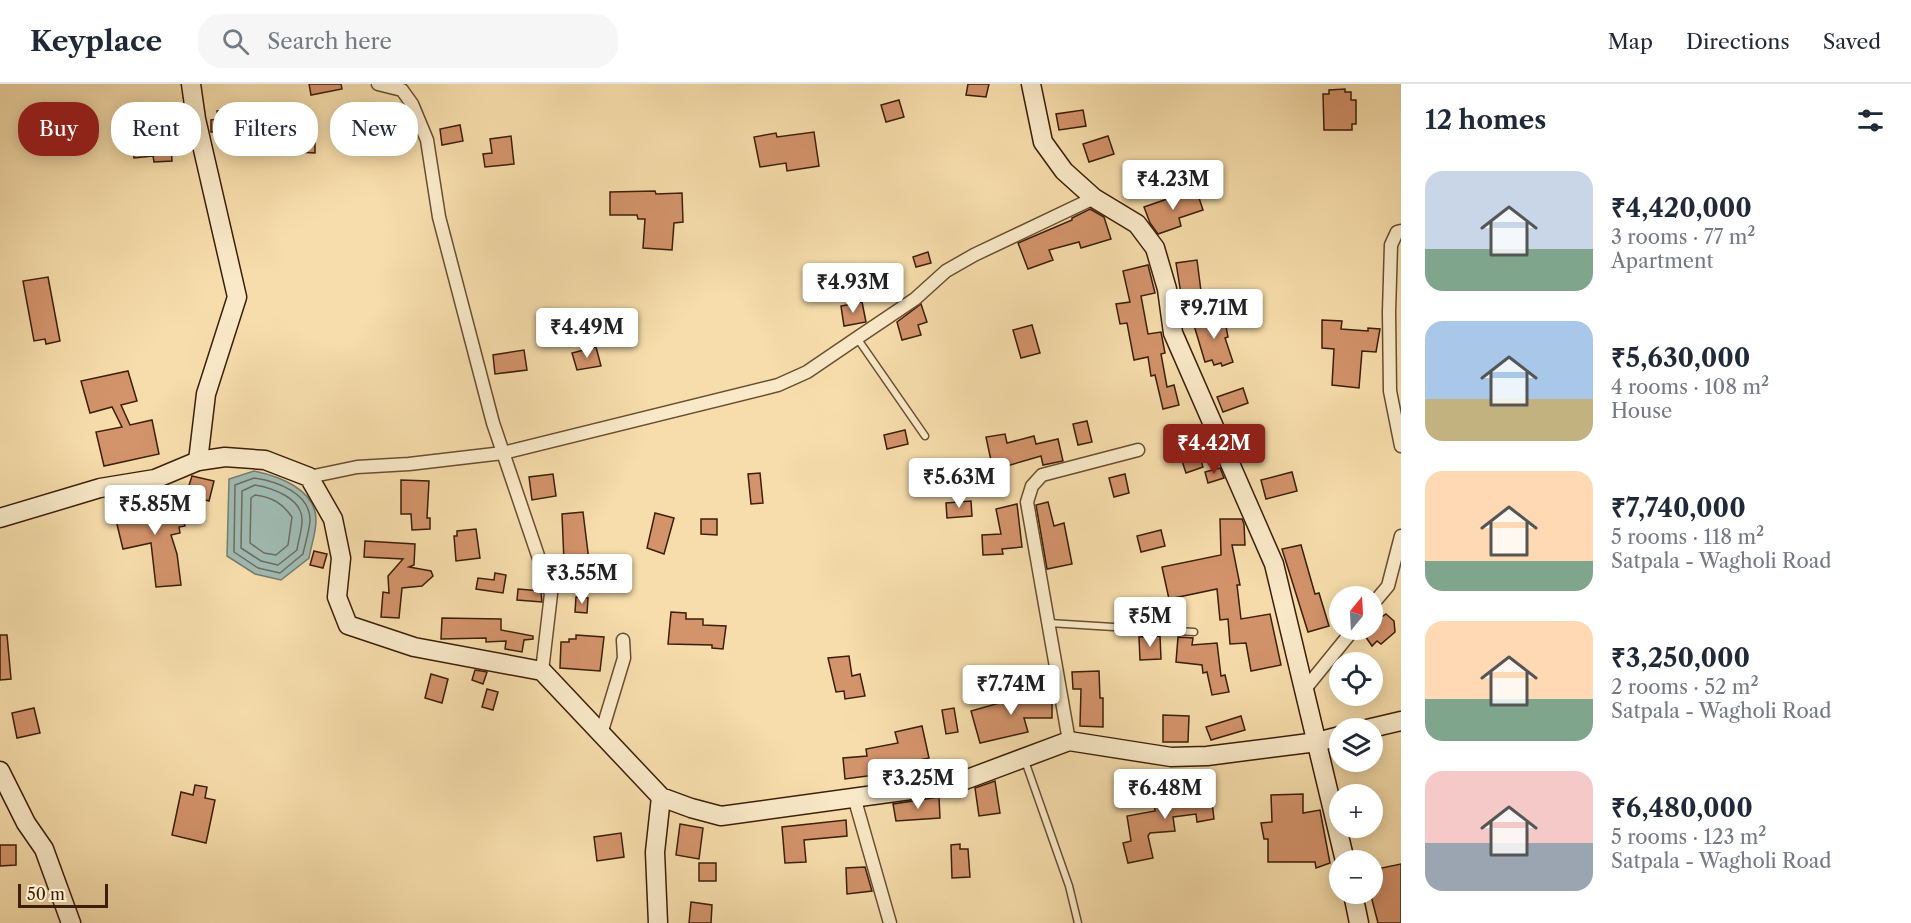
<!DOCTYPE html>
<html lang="en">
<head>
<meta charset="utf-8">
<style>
  :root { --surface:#fff; --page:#f6f6f7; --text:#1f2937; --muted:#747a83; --line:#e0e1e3; --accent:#8f2418 }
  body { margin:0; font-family:"Libre Caslon Text",serif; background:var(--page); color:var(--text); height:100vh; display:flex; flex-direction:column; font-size:22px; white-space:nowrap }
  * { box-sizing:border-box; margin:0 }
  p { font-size:20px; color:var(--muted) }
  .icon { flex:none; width:33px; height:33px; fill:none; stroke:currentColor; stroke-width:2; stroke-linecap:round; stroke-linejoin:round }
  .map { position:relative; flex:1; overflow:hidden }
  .details { display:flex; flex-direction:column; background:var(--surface); width:510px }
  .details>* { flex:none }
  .banner { position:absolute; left:18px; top:18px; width:570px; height:54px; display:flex; gap:12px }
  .needle { width:39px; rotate:18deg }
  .fabs { position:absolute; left:1329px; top:502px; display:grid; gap:12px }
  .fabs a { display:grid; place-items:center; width:54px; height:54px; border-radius:50%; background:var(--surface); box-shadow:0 3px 15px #0003; font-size:30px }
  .scale { position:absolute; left:18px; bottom:15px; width:90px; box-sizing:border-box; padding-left:6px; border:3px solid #3c1f09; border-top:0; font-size:16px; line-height:21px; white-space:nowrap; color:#3c1f09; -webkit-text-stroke:4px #f9e9c8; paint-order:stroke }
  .price { position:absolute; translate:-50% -51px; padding:0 14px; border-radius:6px; background:#fff; color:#222; font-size:20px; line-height:39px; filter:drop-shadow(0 2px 3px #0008) }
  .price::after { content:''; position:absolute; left:50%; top:36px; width:18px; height:14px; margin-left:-9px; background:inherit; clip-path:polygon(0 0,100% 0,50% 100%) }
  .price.active { background:var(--accent); color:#fff }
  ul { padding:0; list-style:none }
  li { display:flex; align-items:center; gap:18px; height:150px; padding:0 24px }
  li span { display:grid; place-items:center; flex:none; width:168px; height:120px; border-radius:18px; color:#555 }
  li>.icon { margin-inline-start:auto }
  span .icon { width:72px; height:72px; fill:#fffc; stroke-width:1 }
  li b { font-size:26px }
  h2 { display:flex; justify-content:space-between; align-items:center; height:72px; padding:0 24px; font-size:26px }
  .chip { padding:0 21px; border-radius:24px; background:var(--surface); box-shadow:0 3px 15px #0003; font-size:21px; line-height:54px }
  .chip.active { background:var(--accent); color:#fff }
  header { display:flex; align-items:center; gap:36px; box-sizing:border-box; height:84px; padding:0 30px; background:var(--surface); border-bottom:2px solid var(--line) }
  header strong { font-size:28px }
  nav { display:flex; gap:33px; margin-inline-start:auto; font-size:21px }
  .search { width:420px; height:54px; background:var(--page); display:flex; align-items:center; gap:15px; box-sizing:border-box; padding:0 21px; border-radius:24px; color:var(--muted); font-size:22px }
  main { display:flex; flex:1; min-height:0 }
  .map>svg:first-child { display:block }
  .water { fill:#9fbab2; stroke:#777c6e; stroke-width:1.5 }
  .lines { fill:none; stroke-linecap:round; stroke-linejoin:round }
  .shore { stroke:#6e6c5e; stroke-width:1.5 }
  .building { fill:#d3936b; stroke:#3c1f09; stroke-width:1.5 }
  .lane-casing { stroke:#6a4e32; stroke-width:9 }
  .street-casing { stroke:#6a4e32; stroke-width:15 }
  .secondary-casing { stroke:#3c1f09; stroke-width:21 }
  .lane { stroke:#f9e9c8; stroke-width:6 }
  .street { stroke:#f9e9c8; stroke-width:12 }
  .secondary { stroke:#f9e9c8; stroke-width:18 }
</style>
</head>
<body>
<header>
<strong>Keyplace</strong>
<div class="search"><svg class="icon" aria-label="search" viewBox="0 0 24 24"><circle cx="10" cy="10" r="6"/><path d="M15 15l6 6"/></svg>Search here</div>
<nav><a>Map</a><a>Directions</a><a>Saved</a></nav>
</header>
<main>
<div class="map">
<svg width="1401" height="839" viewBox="0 0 1401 839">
  <rect width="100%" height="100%" fill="#f6ddab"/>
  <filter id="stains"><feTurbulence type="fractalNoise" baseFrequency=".00333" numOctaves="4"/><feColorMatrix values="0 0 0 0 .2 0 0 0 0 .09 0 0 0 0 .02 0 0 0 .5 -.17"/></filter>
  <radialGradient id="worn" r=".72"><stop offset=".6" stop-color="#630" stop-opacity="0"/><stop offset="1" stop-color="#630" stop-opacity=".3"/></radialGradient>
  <path class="water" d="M254 387C278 392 316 405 316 436 316 449 311 462 309 474L281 496 255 490 227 472 229 395Z"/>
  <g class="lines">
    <g class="shore">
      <path d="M254 394C276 397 311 409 310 437 309 448 305 460 303 470L280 489 258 484 234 468 235 401Z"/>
      <path d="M255 401C272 404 303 414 302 437 302 447 298 457 297 466L278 481 261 477 241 464 242 407Z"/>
      <path d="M255 411C272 413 282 419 292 433L288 461 276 471 264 469 250 459 251 414Z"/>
    </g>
  </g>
  <g class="building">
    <polygon points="309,0 341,0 342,5 311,11"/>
    <polygon points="968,0 989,0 986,13 966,11"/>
    <polygon points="1345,5 1345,8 1351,8 1351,16 1356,16 1356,40 1352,40 1352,46 1324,46 1323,10 1329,10 1329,6"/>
    <polygon points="899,16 904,33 886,38 881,21"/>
    <polygon points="236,26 237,47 211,48 211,36 218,35 217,27"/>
    <polygon points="1083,26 1086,42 1059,46 1056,30"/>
    <polygon points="460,41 463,57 442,61 440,45"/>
    <polygon points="297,43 315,44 315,69 296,68"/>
    <polygon points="170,44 172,77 154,78 153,72 134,74 132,56 152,55 151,45"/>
    <polygon points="814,48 819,82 787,87 786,79 760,83 754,53 776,49 777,53"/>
    <polygon points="511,52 514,80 485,83 483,70 492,69 490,55"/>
    <polygon points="1108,52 1114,70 1089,78 1083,60"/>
    <polygon points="1196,105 1203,126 1179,134 1181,142 1158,150 1150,139 1144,123"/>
    <polygon points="655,107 656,110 682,109 683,138 674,139 672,166 643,164 645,135 638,135 637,131 610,131 610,108"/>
    <polygon points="1090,125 1104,133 1111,155 1081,164 1079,158 1049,166 1053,176 1028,185 1018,159 1072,136 1072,134"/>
    <polygon points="928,168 931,179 916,183 913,173"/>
    <polygon points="1197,176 1201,207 1181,210 1176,179"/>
    <polygon points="1148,181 1155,209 1141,212 1148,250 1161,248 1165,269 1161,270 1167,303 1174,301 1179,321 1163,325 1155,291 1151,292 1148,273 1134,276 1127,239 1120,240 1116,220 1130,218 1123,187"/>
    <polygon points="890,182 896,202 877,207 872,187"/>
    <polygon points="48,193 60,257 46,260 45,255 34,257 23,197"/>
    <polygon points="862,218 866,238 844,242 841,222"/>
    <polygon points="921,220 927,238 918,241 921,251 902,256 897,238"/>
    <polygon points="1214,231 1214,234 1224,232 1228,253 1225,254 1233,278 1222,282 1221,279 1214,281 1212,276 1205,278 1193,238"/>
    <polygon points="1322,236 1342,237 1341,245 1368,247 1368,244 1380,245 1376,268 1362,267 1359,304 1332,301 1334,265 1322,264"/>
    <polygon points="1032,241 1040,269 1021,274 1013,246"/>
    <polygon points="596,263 601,282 577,286 572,269"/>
    <polygon points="524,266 527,286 495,290 493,271"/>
    <polygon points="128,287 137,317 121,321 130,341 152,336 159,370 104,382 96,348 122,343 112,323 90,329 81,297"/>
    <polygon points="1243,304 1248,319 1223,328 1217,313"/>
    <polygon points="1087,337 1092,358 1078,361 1073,340"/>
    <polygon points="905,346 908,360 887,365 884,351"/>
    <polygon points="1005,350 1007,359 1034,352 1036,360 1058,355 1063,377 1043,381 1041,372 993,386 986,353"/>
    <polygon points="1193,360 1194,365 1197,364 1203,383 1186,389 1178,365"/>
    <polygon points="943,382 945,396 923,399 921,386"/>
    <polygon points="1220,384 1224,394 1208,399 1205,388"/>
    <polygon points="1292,388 1297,407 1266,415 1261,396"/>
    <polygon points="760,389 763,419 751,420 748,390"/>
    <polygon points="553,390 556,412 532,416 529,393"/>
    <polygon points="1125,390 1129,409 1114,413 1109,394"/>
    <polygon points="192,392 214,397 209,417 186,411"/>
    <polygon points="401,396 429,397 427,434 430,434 430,445 412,446 411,430 401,430"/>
    <polygon points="178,413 185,442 179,443 180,449 171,451 177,470 181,501 156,503 151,459 123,465 114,428"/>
    <polygon points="971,417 972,432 947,434 946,419"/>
    <polygon points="1048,418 1054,442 1064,439 1072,480 1047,485 1036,421"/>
    <polygon points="1017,420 1022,463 1002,465 1003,470 983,471 982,451 1001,450 996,425"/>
    <polygon points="583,428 589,477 564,478 562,430"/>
    <polygon points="655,429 674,434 664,470 647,464"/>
    <polygon points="701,435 717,435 717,451 701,450"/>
    <polygon points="1220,435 1242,435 1244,440 1245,461 1232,461 1240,501 1237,501 1241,535 1270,530 1281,581 1251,587 1246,559 1230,560 1228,535 1220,536 1217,505 1169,515 1162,483 1221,471"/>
    <polygon points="476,445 480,474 456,477 454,452 457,452 457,447"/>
    <polygon points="1161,446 1165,462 1141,468 1137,452"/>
    <polygon points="365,457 415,460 414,481 409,483 431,487 433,492 422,502 402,504 399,534 381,533 383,508 389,509 388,492 403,475 364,473"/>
    <polygon points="1301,461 1315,510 1319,509 1329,542 1308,548 1282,465"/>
    <polygon points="314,467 327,470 323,484 310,481"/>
    <polygon points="495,489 506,491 503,509 476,505 478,494 494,496"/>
    <polygon points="518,505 541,507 542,518 517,516"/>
    <polygon points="576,513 588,514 587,529 575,528"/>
    <polygon points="671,528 686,529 686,535 703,535 703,541 726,542 723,565 712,564 712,561 668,560"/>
    <polygon points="1386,530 1394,537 1395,548 1381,560 1377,557 1372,562 1361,546 1372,546 1372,540"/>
    <polygon points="442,534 501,535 501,546 533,552 533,555 524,556 522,568 505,565 506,557 486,558 486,554 441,555"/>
    <polygon points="0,551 7,551 11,595 0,596"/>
    <polygon points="576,551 604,553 600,587 560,584 561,558 569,558 569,555 576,555"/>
    <polygon points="1160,552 1161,575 1140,576 1139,553"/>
    <polygon points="1178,553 1193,554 1192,561 1217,559 1221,592 1225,591 1229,608 1212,611 1207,588 1203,589 1202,581 1176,578"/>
    <polygon points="849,572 852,592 860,590 865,612 845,615 844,607 836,608 828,574"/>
    <polygon points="475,586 487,588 483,600 472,596"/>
    <polygon points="1099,587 1100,614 1103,614 1103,643 1080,642 1081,605 1073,605 1072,588"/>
    <polygon points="431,590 448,595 442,619 425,614"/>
    <polygon points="487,605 498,608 493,626 482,623"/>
    <polygon points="1028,607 1052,608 1052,634 1024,634 1028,648 980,659 971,627 1028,611"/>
    <polygon points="34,624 40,649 17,654 12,629"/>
    <polygon points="954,624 958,648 946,650 942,626"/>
    <polygon points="1163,631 1189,632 1188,658 1163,658"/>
    <polygon points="1241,632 1245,646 1211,656 1206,643"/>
    <polygon points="922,642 929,674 896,681 897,688 845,695 843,674 867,672 866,665 898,659 895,648"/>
    <polygon points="995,697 1000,729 979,732 975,704"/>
    <polygon points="195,701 207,703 205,714 215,716 206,759 172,751 181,708 193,711"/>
    <polygon points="1210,703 1214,735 1197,738 1196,730 1173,733 1175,747 1150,749 1148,752 1153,774 1128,779 1123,759 1131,757 1127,732 1155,727 1154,716 1181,713 1180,707"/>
    <polygon points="1303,710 1303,729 1320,726 1330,779 1316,784 1315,778 1268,778 1268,755 1264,755 1261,739 1272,738 1271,711"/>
    <polygon points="939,713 940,734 896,737 893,720"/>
    <polygon points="846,736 847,752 804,756 806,778 785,779 782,743"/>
    <polygon points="680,740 703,744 699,775 676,771"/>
    <polygon points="621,749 624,773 597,777 594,753"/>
    <polygon points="960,760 960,765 968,765 970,793 952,794 951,761"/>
    <polygon points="0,761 16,761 16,781 0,782"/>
    <rect x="699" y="779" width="17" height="18"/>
    <polygon points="1401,780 1401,839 1378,839 1371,812 1372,786"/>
    <polygon points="865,783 872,807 847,810 846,784"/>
    <polygon points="691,818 712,821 711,839 689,839"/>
  </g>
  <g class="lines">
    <defs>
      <g id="lane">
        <polyline points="857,254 925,352"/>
        <polyline points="1049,539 1194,548"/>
        <polyline points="1025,677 1069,802 1078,839"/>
      </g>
      <g id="street">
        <polyline points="378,0 402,6 412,20 427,56 439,133 493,339 551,510 542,587"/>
        <polyline points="1401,147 1397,148 1391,161 1389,228 1390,307 1401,362"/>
        <polyline points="309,393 357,383 409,380 503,369 778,301 807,288 857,254 915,215 946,187 974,171 1094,114"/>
        <polyline points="1372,521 1388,502 1401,452"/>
        <polyline points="1305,605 1353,546"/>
        <polyline points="601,650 624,574 623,556"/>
        <polyline points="1069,657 1027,418 1032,402 1042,391 1138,366"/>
        <polyline points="854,713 890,839"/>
      </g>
      <g id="secondary">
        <polyline points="191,0 196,35 237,213 206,310 198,377"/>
        <polyline points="1031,0 1043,58 1064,87 1094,114 1137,140 1155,164 1167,205 1173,249 1274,480 1345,777"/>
        <polyline points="0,434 100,404 155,395 198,377 225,373 265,376 309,393 333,435 341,474 337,513 348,541 414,563 542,587 661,713 691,724 721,732 954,700 1069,657 1171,673 1207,672 1317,658 1340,652"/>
        <polyline points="1367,645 1401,637"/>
        <polyline points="0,687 26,739 44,765 71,839"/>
        <polyline points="1353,810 1359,839"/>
        <polyline points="658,839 655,768 661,713"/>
      </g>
    </defs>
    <use href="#lane" class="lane-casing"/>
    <use href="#street" class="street-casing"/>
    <use href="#secondary" class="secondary-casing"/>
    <use href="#lane" class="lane"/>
    <use href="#street" class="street"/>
    <use href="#secondary" class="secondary"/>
  </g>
  <rect width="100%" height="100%" filter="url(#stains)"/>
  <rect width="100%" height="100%" fill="url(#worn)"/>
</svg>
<div class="fabs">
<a><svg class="needle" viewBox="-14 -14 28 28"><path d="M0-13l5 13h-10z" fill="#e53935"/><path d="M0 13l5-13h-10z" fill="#747a83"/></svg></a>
<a><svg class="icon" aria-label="locate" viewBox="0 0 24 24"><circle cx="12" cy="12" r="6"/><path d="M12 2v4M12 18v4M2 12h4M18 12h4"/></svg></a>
<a><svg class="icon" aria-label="layers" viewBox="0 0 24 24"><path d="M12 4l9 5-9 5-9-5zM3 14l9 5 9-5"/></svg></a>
<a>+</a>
<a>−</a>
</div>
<div class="scale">50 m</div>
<b class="price" style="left:1173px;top:127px">₹4.23M</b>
<b class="price" style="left:853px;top:230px">₹4.93M</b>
<b class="price" style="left:1214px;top:256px">₹9.71M</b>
<b class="price" style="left:587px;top:275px">₹4.49M</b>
<b class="price active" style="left:1214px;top:391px">₹4.42M</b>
<b class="price" style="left:959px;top:425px">₹5.63M</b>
<b class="price" style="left:155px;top:452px">₹5.85M</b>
<b class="price" style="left:582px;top:521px">₹3.55M</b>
<b class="price" style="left:1150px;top:564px">₹5M</b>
<b class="price" style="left:1011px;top:632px">₹7.74M</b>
<b class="price" style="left:918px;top:726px">₹3.25M</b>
<b class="price" style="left:1165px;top:736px">₹6.48M</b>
<div class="banner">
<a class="chip active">Buy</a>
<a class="chip">Rent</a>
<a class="chip">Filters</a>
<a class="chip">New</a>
</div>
</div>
<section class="details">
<h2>12 homes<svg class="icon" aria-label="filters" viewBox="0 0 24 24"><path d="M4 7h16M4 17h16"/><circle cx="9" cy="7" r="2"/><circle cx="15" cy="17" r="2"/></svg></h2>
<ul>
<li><span style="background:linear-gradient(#c9d6e8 65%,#7fa58c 0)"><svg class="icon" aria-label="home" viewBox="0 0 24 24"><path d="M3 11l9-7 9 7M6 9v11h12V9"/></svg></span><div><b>₹4,420,000</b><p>3 rooms · 77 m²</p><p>Apartment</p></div></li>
<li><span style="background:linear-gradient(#a9c7e8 65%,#c2b280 0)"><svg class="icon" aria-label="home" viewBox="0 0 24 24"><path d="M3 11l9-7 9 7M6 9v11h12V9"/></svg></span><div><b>₹5,630,000</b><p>4 rooms · 108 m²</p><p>House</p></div></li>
<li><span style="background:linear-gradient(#ffd9b3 75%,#7fa58c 0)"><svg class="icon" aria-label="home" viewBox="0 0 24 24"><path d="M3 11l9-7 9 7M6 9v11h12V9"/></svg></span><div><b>₹7,740,000</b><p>5 rooms · 118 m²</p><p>Satpala - Wagholi Road</p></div></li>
<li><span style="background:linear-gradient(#ffd9b3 65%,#7fa58c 0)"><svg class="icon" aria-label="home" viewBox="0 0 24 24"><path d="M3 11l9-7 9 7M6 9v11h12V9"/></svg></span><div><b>₹3,250,000</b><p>2 rooms · 52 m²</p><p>Satpala - Wagholi Road</p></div></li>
<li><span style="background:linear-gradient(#f6c9c9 60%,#9aa5b1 0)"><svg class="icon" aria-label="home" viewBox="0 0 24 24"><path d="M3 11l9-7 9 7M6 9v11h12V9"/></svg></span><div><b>₹6,480,000</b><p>5 rooms · 123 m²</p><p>Satpala - Wagholi Road</p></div></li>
</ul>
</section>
</main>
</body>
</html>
